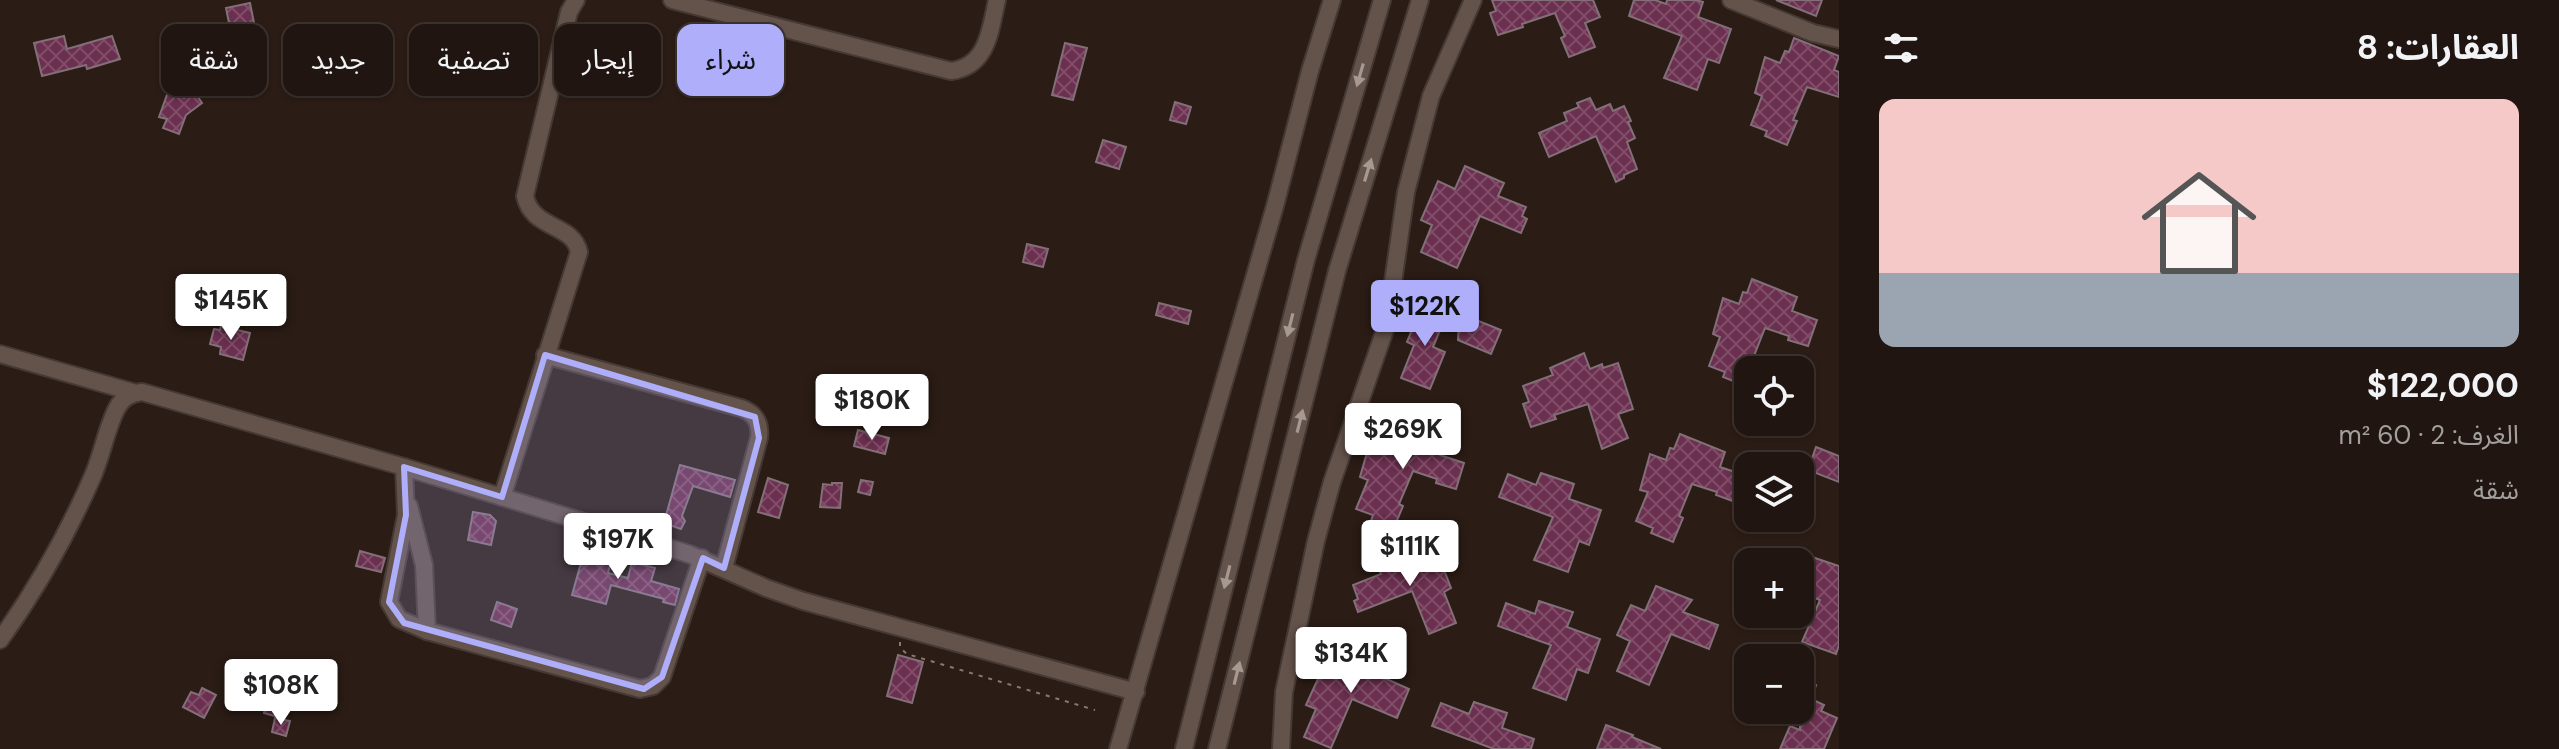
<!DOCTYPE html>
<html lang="ar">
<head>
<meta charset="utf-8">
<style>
  :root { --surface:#201510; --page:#281e19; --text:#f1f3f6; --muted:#a29f9f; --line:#3d3430; --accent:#aeaefb }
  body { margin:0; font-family:"DM Sans","Noto Sans Arabic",sans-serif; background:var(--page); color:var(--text); direction:rtl; height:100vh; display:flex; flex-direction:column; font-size:30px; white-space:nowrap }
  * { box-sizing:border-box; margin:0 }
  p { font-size:26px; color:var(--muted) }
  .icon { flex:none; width:44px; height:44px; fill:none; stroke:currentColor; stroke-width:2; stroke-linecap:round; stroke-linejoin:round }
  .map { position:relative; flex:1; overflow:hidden; direction:ltr }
  .side { display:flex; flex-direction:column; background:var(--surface); width:720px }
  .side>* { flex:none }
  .guide { position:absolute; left:24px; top:24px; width:760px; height:72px; direction:rtl; display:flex; gap:16px }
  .tools { position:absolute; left:1734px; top:356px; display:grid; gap:16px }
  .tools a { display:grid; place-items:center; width:80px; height:80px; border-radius:16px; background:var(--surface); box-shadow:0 2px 6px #0004,0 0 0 2px var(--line); font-size:40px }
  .price { position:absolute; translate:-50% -68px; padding:0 18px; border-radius:8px; background:#fff; color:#222; font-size:26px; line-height:52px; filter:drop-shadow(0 2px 4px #0008) }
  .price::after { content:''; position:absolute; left:50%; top:48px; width:24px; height:18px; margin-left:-12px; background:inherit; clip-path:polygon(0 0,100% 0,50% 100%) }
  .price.active { background:var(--accent); color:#111 }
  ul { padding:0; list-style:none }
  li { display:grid; align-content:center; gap:16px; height:424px; padding:0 40px }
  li+li { border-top:2px solid var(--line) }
  li span { display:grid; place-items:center; height:248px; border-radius:16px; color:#555 }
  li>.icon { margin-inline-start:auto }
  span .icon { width:144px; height:144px; fill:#fffc; stroke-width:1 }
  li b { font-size:34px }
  h2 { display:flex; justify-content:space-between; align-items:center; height:96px; padding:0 40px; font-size:34px }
  .tag { padding:0 28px; border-radius:16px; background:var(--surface); box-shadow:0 2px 6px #0004,0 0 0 2px var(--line); font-size:28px; line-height:72px }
  .tag.active { background:var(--accent); color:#111 }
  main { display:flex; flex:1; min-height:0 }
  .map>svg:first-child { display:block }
  .building { fill:url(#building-cross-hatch); stroke:#826f78; stroke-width:2 }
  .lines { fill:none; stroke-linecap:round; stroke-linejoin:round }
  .minor-casing { stroke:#453935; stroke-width:20 }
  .path { stroke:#867872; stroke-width:2; stroke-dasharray:4 6; stroke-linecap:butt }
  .minor { stroke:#64534b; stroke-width:16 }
  .oneway { fill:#a79992 }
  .marked { fill:#aeaefb; fill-opacity:0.2; stroke:#aeaefb; stroke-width:6; stroke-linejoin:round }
</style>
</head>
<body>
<main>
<section class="side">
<h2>العقارات: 8<svg class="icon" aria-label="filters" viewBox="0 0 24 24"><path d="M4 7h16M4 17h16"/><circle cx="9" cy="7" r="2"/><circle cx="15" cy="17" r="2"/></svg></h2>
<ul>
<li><span style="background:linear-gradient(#f6c9c9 70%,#9aa5b1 0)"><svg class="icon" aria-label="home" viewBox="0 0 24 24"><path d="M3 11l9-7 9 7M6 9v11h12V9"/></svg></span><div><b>$122,000</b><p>الغرف: 2 · 60 m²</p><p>شقة</p></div></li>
</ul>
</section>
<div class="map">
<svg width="1839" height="749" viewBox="0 0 1839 749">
  <defs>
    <pattern id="building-cross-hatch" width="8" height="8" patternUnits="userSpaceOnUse" patternTransform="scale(2)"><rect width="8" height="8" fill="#6b2f4f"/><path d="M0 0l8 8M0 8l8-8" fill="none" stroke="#814d68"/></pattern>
  </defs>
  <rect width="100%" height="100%" fill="#2b1c15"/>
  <g class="building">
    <polygon points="1492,0 1593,0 1600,17 1585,23 1595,47 1569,57 1561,38 1565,36 1555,13 1522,24 1523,27 1498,35 1490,13 1496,11"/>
    <polygon points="1634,0 1655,0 1666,4 1667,0 1696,0 1703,2 1698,17 1731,29 1719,63 1708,59 1697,90 1664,78 1682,36 1629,16"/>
    <polygon points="1776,0 1822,0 1816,16"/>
    <polygon points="250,3 256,33 232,38 226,8"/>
    <polygon points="64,36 67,49 112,36 120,59 87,69 86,65 42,76 34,43"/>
    <polygon points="1794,38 1839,56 1834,70 1839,72 1839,97 1807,87 1793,120 1797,121 1787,145 1765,136 1767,131 1751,125 1762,96 1755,93 1765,57 1780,63 1785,51 1789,52"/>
    <polygon points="1065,43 1087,48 1073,100 1052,95"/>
    <polygon points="194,91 202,103 186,115 179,134 163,128 167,119 159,117 168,92 184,98"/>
    <polygon points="1590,98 1596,110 1610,104 1613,111 1624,106 1631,121 1628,122 1635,138 1627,142 1637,169 1624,175 1624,178 1616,182 1596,136 1549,157 1539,133 1567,121 1564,113 1579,107 1577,103"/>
    <polygon points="1175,102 1191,107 1186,124 1170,120"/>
    <polygon points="1103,140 1126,147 1119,169 1096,162"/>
    <polygon points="1465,166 1504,183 1498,196 1526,207 1522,216 1527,219 1521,233 1480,216 1457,268 1421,252 1432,225 1421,220 1438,181 1455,189"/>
    <polygon points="1027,244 1048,249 1043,267 1023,262"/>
    <polygon points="1752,279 1797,297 1792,311 1817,320 1808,346 1788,340 1789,336 1765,328 1752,361 1755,362 1752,370 1748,370 1746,386 1723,377 1725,372 1709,366 1720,337 1713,334 1723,298 1739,304 1743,292 1747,293"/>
    <polygon points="1460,302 1475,308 1471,318 1501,330 1491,354 1458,340"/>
    <polygon points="1159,303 1191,311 1188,324 1156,315"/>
    <polygon points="1435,303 1449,309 1433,347 1445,352 1430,389 1401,378 1414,345 1407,342 1413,327 1409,325 1415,312 1429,318"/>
    <polygon points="221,326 250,333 243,360 220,354 221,347 210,344 214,329 220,330"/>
    <polygon points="1584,353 1590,369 1602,364 1603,368 1618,363 1633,409 1618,414 1628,438 1602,449 1588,404 1554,415 1556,419 1531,427 1523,404 1529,402 1523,386 1553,375 1550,368"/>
    <polygon points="1400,422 1445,440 1440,455 1464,463 1456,489 1436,483 1437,479 1413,471 1399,504 1403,506 1393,530 1371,521 1373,515 1356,509 1368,480 1360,477 1370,442 1386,447 1391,435 1395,436"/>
    <polygon points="858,430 889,438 885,454 854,446"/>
    <polygon points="1680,434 1725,452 1720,467 1744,475 1735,502 1716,495 1717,492 1692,484 1679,516 1683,518 1673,542 1651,533 1653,528 1636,521 1648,492 1640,490 1650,454 1666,460 1670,448 1674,449"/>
    <polygon points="1816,447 1839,456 1839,482 1808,470"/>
    <polygon points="680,465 735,480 730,497 693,486 682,516 685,521 681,529 664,523"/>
    <polygon points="1541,473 1574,484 1569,499 1601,510 1589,545 1579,541 1568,572 1534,560 1553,517 1499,497 1508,474 1536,485"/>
    <polygon points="768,478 788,485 779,518 758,512"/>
    <polygon points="861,480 873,482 870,495 858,492"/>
    <polygon points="832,483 842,483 840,508 820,507 823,484 832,485"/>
    <polygon points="473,512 490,515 496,521 491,545 468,540"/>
    <polygon points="1405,547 1410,560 1424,555 1427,562 1439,557 1451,588 1444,592 1456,623 1429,634 1412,591 1358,612 1354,601 1358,599 1353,585 1381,574 1377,563 1392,557 1390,553"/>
    <polygon points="360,551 385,558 381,572 356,566"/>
    <polygon points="584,552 607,558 606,560 611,561 608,573 628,578 632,562 655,568 651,581 679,589 675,605 663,602 664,599 611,585 606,604 572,595"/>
    <polygon points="1809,556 1839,566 1839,645 1836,654 1802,642 1820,600 1800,592 1800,566 1804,568"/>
    <polygon points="1656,586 1692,600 1683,612 1718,625 1709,649 1671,634 1649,685 1617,671 1630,641 1617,635 1631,605 1645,611"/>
    <polygon points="1539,601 1573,612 1567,627 1600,639 1588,673 1577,669 1566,700 1533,688 1551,645 1498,626 1506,603 1535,614"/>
    <polygon points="497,602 517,609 511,627 491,620"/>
    <polygon points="1349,648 1386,667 1382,677 1409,689 1397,718 1352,699 1331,748 1304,737 1316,709 1306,705 1322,670 1330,673 1336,660 1343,662"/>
    <polygon points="898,655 923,662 912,703 887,696"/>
    <polygon points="278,661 292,664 278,717 264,713"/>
    <polygon points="1800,678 1816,685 1811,699 1824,705 1821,711 1837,718 1824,749 1780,749 1790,726 1800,730"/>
    <polygon points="202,688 216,695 204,718 183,707 191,692 199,695"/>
    <polygon points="1474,702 1507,713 1502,728 1534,739 1531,749 1494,749 1432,726 1441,703 1469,714"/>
    <polygon points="275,718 290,721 286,736 272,732"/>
    <polygon points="1606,725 1633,735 1632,737 1661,749 1597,749"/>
  </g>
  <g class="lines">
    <defs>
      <g id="minor">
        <path d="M672 0 951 71C988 66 990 30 997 0"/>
        <polyline points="1731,0 1813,33 1839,39"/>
        <polyline points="0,354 136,393"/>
        <path d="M545 355 741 408C755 413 761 423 759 438L724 568"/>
        <polyline points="404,467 406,515 389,602 399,619 427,631 640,689 653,686 662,677 702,558"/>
        <path d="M502 497 579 252C573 223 532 230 525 196L569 12 576 0"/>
        <polyline points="409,506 424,565 427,631"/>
        <path d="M0 640C36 590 67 535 92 478 102 456 106 429 117 408 122 398 132 393 142 392L404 467 689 554 766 588 803 601 1136 692"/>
        <polyline points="1118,749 1275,206 1310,71 1332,0"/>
        <polyline points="1184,749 1306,260 1382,0"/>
        <polyline points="1217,749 1337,271 1420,0"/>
        <polyline points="1281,749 1284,692 1316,541 1332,482 1387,324 1406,192 1431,96 1473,0"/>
      </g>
    </defs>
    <use href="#minor" class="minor-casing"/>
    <polyline class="path" points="900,642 900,648 907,654 1095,710"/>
    <use href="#minor" class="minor"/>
  </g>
  <defs><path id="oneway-solid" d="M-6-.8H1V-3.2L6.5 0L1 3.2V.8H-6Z" transform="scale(2)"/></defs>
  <g class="oneway">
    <use href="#oneway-solid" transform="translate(1360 75) rotate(106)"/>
    <use href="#oneway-solid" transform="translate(1368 170) rotate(-73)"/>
    <use href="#oneway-solid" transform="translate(1290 325) rotate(104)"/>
    <use href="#oneway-solid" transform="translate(1300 421) rotate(-76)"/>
    <use href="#oneway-solid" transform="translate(1227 577) rotate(104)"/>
    <use href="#oneway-solid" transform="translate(1237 673) rotate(-76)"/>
  </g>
  <path class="marked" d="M545 355 755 417 759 438 724 568 703 558 662 677 644 689 404 623 389 602 406 515 404 467 502 497Z"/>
</svg>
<div class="tools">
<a><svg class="icon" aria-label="locate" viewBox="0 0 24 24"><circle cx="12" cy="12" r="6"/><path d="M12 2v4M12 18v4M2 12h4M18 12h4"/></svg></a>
<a><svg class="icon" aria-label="layers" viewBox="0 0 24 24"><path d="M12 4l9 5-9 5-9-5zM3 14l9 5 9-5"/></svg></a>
<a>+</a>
<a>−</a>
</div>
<b class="price" style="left:231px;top:342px">$145K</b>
<b class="price active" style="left:1425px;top:348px">$122K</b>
<b class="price" style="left:872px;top:442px">$180K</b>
<b class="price" style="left:1403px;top:471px">$269K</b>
<b class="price" style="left:618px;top:581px">$197K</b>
<b class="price" style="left:1410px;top:588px">$111K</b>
<b class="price" style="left:1351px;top:695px">$134K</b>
<b class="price" style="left:281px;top:727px">$108K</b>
<div class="guide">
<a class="tag active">شراء</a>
<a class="tag">إيجار</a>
<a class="tag">تصفية</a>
<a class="tag">جديد</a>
<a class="tag">شقة</a>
</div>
</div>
</main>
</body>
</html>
